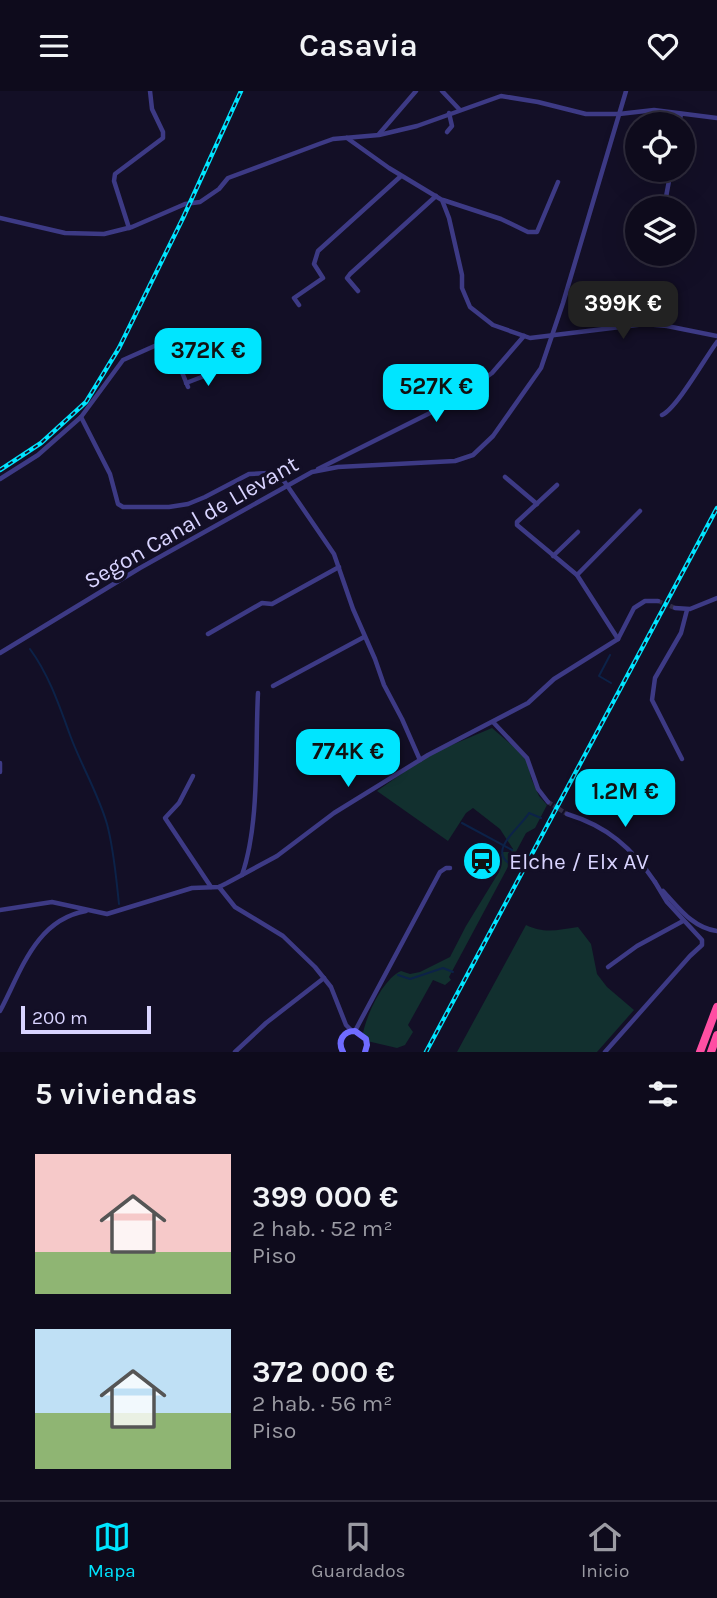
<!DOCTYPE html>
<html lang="es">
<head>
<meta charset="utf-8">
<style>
  :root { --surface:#0e0b1c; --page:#1c1929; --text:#f1f3f6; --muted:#9b9ba3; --line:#2e2b3b; --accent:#00e5ff }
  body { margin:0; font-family:Karla,sans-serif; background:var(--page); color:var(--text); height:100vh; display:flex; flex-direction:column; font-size:26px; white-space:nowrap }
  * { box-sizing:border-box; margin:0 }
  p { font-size:23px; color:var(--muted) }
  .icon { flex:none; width:38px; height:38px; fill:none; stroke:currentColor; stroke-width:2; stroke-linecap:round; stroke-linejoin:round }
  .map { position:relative; height:961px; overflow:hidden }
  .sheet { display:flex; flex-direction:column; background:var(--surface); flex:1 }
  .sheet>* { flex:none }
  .fabs { position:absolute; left:625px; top:21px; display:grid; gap:14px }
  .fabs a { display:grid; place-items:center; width:70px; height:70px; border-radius:50%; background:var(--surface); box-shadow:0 7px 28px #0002,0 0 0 2px var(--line); font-size:35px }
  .scale { position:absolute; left:21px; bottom:18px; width:130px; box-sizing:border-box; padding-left:7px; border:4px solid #d9d4ff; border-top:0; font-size:19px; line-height:24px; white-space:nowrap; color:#d9d4ff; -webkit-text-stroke:5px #130f26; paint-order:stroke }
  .price { position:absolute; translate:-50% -60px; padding:0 16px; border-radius:14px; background:var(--accent); color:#111; font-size:23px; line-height:46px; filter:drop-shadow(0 2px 4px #0008) }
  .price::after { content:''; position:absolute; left:50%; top:42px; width:21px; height:16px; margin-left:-10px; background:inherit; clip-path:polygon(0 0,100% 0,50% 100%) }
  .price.selected { background:#222; color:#fff }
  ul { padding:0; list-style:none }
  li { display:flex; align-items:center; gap:21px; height:175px; padding:0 35px }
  li span { display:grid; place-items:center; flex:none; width:196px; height:140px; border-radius:0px; color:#555 }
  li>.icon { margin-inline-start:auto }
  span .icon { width:84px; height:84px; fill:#fffc; stroke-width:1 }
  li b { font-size:30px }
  h2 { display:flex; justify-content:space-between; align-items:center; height:84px; padding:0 35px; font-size:30px }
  header { display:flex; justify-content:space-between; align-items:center; height:91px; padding:0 35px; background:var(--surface); font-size:32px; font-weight:600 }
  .dock { display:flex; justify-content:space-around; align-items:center; height:98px; border-top:2px solid var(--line); background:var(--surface); font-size:19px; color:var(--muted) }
  .dock a { display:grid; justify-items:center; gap:4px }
  .dock .selected { color:var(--accent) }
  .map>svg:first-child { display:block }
  .green { fill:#12302f }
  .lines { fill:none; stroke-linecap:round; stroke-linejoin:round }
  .stream { stroke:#0c2248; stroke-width:2 }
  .street-tunnel { stroke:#312d47; stroke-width:4.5; stroke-dasharray:4.5 2; stroke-linecap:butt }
  .street { stroke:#3d3a85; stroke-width:4.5 }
  .secondary { stroke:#6f6bff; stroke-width:6 }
  .highway { stroke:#ff4fa3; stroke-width:8 }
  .rail-casing { stroke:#00e5ff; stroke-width:4.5 }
  .rail { stroke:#130f26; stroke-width:2; stroke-dasharray:5; stroke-linecap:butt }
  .labels { text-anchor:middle; stroke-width:7; stroke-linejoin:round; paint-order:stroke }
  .street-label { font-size:23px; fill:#d9d4ff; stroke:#130f26 }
  .poi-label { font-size:23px; fill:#d9d4ff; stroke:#130f26; text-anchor:start }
</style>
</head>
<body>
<header><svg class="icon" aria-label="menu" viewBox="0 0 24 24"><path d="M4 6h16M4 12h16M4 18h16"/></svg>Casavia<svg class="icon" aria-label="heart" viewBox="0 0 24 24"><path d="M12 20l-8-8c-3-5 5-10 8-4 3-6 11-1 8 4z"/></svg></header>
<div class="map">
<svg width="717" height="961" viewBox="0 0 717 961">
  <rect width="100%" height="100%" fill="#130f26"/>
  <g class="green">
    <path d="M492 637 527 667 531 687 539 705 547 714 535 737 526 742 449 886 451 889 445 894 433 889 408 934 413 941 405 954 397 957 367 950 363 942C367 923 383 888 401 880L410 883 420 881 450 866 466 835 499 781 500 775 496 773 503 761H511L513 758 500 738 473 717 466 722 448 750 377 700 428 664Z"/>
    <path d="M526 834C544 843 558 839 578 836L591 853 597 883 607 896 634 919 597 961H457Z"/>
  </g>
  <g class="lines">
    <g class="stream">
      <path d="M30 558C49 584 59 614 70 644 81 674 98 702 107 733 114 759 116 786 119 813"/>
      <polyline points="610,564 599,585 611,592"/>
      <polyline points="462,732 512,759"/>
      <path d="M510 773C487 759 521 736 529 722L541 727"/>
      <polyline points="398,884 410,888 443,877 453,881"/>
    </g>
    <g class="street-tunnel">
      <polyline points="658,510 675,517"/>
      <polyline points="548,711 567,723"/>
    </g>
    <g class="street">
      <polyline points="442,0 459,18"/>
      <polyline points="679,33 681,23"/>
      <polyline points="447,41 452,35 449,22"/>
      <polyline points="379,43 416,0"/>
      <polyline points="347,47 389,77 442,109 449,127 462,184 462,197 470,216 493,234 530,247 645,233 667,235 717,245"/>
      <polyline points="666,106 671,79"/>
      <polyline points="443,109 501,128 528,141 537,141 558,91"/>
      <polyline points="0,127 65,142 104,143 132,136 185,113 200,111 219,98 228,87 319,53 333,48 379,44 417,35 501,5 538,11 586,23 619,23 654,19 717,27"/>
      <polyline points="129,137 114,90 115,83 163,47 163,41 152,18 150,0"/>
      <polyline points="358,200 347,187 350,183 436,105"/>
      <polyline points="299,214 294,207 323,187 314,173 318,160 401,85"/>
      <polyline points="186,292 220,279"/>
      <path d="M662 324C677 317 705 267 717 251"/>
      <polyline points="81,326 110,383 118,413 123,416 169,416 188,413 205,406 249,383 268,382 284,390 334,463 353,518 375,568 384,594 402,628 420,669"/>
      <polyline points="318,378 452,311 492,282 524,245"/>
      <polyline points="505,386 537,413"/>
      <polyline points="0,388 38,364 81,326 123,269 177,245 184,263 177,269 188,296"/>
      <polyline points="557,394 517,431 517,434 577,484 618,548"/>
      <polyline points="553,465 578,441"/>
      <polyline points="577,484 640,420"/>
      <polyline points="675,517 690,518 717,507"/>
      <polyline points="208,543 262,512 272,513 339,476"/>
      <polyline points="0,562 140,477 312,381 338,376 455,370 473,364 493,345 541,277 563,212 626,0"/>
      <polyline points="273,595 364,546"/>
      <polyline points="493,631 527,667 538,698 548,711"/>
      <polyline points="682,668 652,609 655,587 681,542 687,519"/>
      <polyline points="0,672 0,681"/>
      <polyline points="193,685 179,712 165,727 211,796"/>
      <path d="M567 723C607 735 632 757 655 791"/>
      <path d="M242 784C260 732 255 658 258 602"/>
      <polyline points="219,796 235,816 283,845 315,876 331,896 346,934 352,940"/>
      <path d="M663 800C679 817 693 837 717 840"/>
      <polyline points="0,819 52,811 107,823 192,797 219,796 227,792 277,765 334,722 428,664 528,612 554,588 618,548 634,517 645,510 658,510"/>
      <polyline points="608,876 637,855 683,830"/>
      <path d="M0 920C21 881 35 829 86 820"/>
      <polyline points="355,940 440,781 446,777 450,777"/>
      <polyline points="235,961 266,932 324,887"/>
      <polyline points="605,961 690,865 702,854 702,849 667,811 655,791"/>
    </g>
    <path class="secondary" d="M343 961C337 950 343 940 355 940L366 948 367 954 365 961"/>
    <g class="highway">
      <polyline points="700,961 717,916"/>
      <polyline points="711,961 717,944"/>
    </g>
    <defs>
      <g id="rail">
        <polyline points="0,379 41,352 86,311 119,257 183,127 241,0"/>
        <polyline points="426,961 717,417"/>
      </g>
    </defs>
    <use href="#rail" class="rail-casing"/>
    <use href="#rail" class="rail"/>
  </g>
  <defs>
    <symbol id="station-disc" viewBox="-11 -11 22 22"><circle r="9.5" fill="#00e5ff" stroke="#130f26"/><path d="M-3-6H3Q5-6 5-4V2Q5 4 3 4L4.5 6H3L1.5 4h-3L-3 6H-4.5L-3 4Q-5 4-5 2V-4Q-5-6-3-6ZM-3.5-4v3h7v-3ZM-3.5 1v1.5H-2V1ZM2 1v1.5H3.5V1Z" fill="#111"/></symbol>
  </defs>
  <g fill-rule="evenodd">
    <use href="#station-disc" x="460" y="748" width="44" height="44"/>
  </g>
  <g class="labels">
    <g class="street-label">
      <text transform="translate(191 431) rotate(-30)" y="8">Segon Canal de Llevant</text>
    </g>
    <g class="poi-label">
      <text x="509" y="778">Elche / Elx AV</text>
    </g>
  </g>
</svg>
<div class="fabs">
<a><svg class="icon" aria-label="locate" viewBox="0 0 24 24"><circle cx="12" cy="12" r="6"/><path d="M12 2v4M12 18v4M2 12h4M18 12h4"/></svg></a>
<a><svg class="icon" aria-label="layers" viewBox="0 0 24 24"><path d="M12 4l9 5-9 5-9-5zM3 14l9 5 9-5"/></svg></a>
</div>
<div class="scale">200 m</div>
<b class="price selected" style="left:623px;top:250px">399K €</b>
<b class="price" style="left:208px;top:297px">372K €</b>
<b class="price" style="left:436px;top:333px">527K €</b>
<b class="price" style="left:348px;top:698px">774K €</b>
<b class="price" style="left:625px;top:738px">1.2M €</b>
</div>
<section class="sheet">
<h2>5 viviendas<svg class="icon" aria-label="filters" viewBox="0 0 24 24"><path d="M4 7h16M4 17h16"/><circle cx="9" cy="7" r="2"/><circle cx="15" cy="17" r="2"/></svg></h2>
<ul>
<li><span style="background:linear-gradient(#f6c9c9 70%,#8fb573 0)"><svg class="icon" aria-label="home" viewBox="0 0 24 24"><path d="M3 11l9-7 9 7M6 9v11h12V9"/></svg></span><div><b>399 000 €</b><p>2 hab. · 52 m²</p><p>Piso</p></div></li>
<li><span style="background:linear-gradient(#bfe0f5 60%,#8fb573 0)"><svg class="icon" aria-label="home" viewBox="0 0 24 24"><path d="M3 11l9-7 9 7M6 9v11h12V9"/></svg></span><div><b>372 000 €</b><p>2 hab. · 56 m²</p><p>Piso</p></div></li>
</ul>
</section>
<nav class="dock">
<a class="selected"><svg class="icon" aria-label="map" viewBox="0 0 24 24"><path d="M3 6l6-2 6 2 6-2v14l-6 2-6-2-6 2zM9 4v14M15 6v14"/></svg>Mapa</a>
<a><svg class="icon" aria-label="saved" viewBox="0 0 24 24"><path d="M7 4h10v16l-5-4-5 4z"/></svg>Guardados</a>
<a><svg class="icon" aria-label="home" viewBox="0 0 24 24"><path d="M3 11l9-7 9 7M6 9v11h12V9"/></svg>Inicio</a>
</nav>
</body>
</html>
